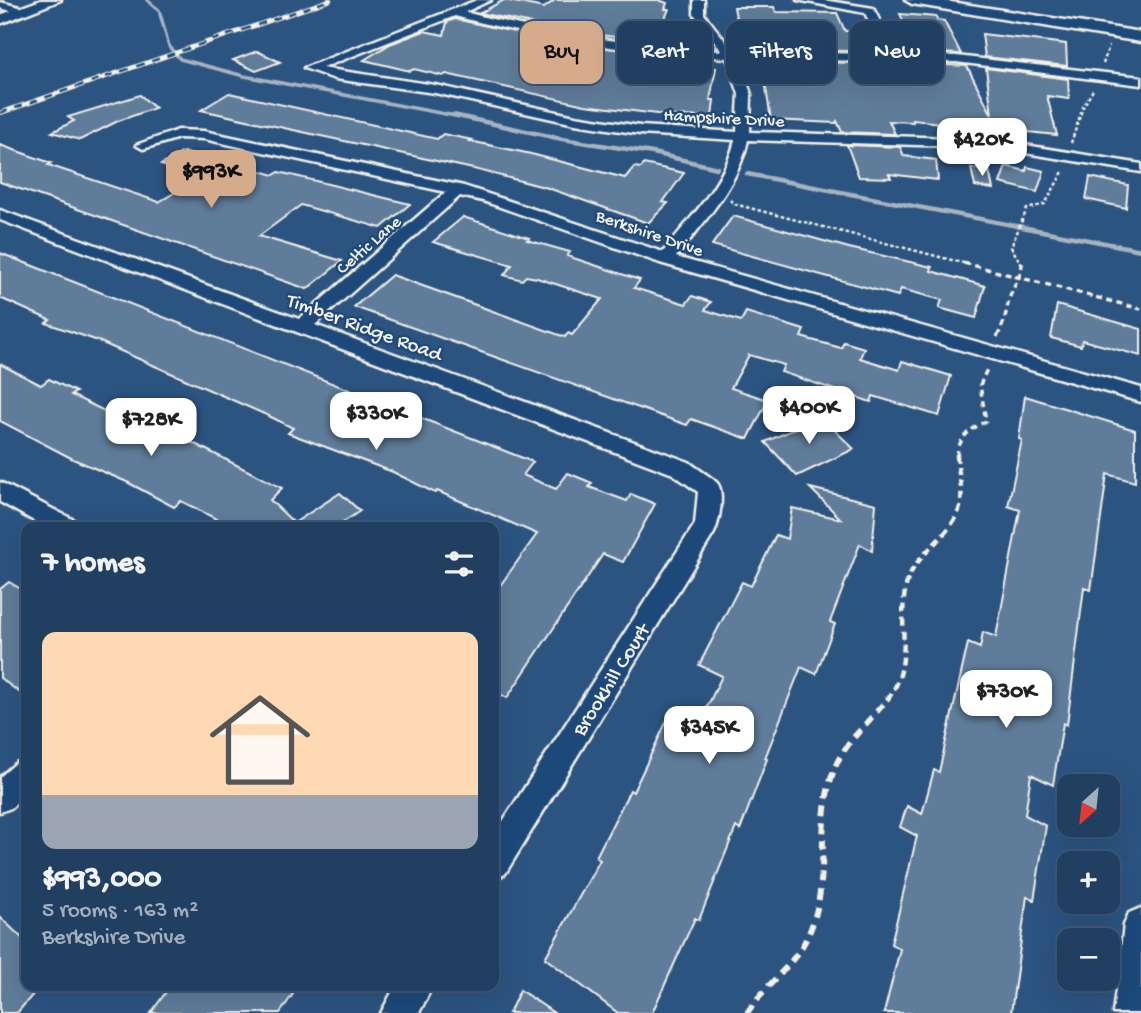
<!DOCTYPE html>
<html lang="en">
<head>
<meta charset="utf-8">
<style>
  :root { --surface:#213f61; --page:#294667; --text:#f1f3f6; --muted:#a2afbd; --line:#3e5876; --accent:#d6ab8b }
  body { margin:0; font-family:"Gochi Hand",sans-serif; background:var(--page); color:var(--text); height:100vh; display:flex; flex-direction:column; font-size:26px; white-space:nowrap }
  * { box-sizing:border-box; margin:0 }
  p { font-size:23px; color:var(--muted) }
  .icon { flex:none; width:38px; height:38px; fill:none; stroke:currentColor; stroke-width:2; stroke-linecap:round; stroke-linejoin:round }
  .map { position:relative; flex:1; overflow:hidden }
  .drawer { position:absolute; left:21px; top:522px; width:478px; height:469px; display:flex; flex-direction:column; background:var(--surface); border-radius:14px; box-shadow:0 7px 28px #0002,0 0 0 2px var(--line) }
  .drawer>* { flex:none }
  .top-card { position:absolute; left:520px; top:21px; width:516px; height:63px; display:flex; gap:14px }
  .needle { width:46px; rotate:207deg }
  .controls { position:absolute; left:1057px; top:774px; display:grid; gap:14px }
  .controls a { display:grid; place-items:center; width:63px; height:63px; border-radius:14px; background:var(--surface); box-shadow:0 7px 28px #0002,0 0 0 2px var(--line); font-size:35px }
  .price { position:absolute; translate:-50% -60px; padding:0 16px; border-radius:14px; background:#fff; color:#222; font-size:23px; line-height:46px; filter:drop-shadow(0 2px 4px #0008) }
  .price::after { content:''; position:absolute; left:50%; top:42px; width:21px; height:16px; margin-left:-10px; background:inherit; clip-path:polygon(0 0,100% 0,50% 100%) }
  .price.on { background:var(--accent); color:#111 }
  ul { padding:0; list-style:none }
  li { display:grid; align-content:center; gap:14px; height:371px; padding:0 21px }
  li span { display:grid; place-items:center; height:217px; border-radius:14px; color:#555 }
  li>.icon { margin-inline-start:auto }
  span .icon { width:126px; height:126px; fill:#fffc; stroke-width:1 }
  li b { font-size:30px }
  h2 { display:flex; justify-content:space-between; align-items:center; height:84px; padding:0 21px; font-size:30px }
  .tag { padding:0 24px; border-radius:14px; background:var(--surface); box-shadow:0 7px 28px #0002,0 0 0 2px var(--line); font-size:24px; line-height:63px }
  .tag.on { background:var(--accent); color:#111 }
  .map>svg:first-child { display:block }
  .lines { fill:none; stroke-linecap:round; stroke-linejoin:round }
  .stream-far1 { stroke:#a7b4c0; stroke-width:3.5 }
  .stream { stroke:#a7b4c0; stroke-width:4.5 }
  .building { fill:#5e7b9a; stroke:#f4f1e8; stroke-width:2 }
  .street-casing { stroke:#f4f1e8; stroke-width:5 }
  .secondary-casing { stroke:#f4f1e8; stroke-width:5 }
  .path-far3 { stroke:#f4f1e8; stroke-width:2.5; stroke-dasharray:3.5 2.5; stroke-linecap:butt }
  .path-far2 { stroke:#f4f1e8; stroke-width:3.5; stroke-dasharray:6 4.5; stroke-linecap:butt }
  .path-far1 { stroke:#f4f1e8; stroke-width:4.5; stroke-dasharray:8 5; stroke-linecap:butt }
  .path { stroke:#f4f1e8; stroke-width:6; stroke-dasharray:10 7; stroke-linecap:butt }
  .street { fill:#1f4a7a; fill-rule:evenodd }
  .secondary { fill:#1f4a7a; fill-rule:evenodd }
  .rail-casing { stroke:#f4f1e8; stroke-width:4.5 }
  .rail { stroke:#1f4a7a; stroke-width:2.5; stroke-dasharray:8; stroke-linecap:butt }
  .labels { text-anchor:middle; stroke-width:5; stroke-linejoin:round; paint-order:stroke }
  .far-street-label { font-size:18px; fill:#f4f1e8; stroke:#1f4a7a }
  .street-label { font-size:21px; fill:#f4f1e8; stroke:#1f4a7a }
</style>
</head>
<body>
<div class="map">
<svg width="1141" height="1013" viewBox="0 0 1141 1013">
  <rect width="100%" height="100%" fill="#2c5481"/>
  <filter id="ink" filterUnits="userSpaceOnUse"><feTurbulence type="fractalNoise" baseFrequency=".0143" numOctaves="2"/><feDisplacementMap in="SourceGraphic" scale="14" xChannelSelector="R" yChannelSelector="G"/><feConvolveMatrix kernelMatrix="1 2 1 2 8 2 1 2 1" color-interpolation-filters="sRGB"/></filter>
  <g filter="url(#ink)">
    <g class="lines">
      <polyline class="stream-far1" points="147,0 159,10 169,46 180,59 244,76 461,117"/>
      <g class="stream">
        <polyline points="453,115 562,139 653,153 717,168"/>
        <polyline points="747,174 1141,250"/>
      </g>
    </g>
    <g class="building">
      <polygon points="504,0 544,8 555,0 659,0 667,3 665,9 669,9 663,23 686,25 678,45 561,30 480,13"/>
      <polygon points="734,7 774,7 776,12 837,13 845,31 851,31 863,51 760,50 759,43 741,43"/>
      <polygon points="900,14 936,17 937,20 944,21 961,54 918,52"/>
      <polygon points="455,19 556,41 674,57 670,65 716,68 710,100 714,100 712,117 673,116 585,105 446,74 443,76 414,69 410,71 364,60 390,44 424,31 444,35 447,22"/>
      <polygon points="982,34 1066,44 1067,66 985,57"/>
      <polygon points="257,51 280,62 256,71 233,60"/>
      <polygon points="762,62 871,63 875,70 917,72 925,71 922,64 967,66 992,115 986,68 1068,79 1069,99 1047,96 1057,135 913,120 913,122 889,121 895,134 842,132 837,121 836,123 771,120"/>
      <polygon points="229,93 437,139 443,134 472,140 470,141 531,154 625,178 634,167 641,168 644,164 684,173 663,202 668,203 648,223 548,188 478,170 201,110"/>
      <polygon points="140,95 155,108 118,121 80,140 52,132 74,121 68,117"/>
      <polygon points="0,145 51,163 48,165 159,202 200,177 161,165 183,152 222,163 225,161 274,175 279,172 410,204 381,228 301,205 259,236 342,261 307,289 0,182"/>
      <polygon points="847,145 900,147 904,156 936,160 938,180 889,174 891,178 859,177"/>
      <polygon points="1006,166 1026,171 1027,167 1044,171 1037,192 1000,183"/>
      <polygon points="971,168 989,170 993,189 975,186"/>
      <polygon points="1090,177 1128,185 1126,208 1086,199"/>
      <polygon points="733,216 849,248 932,267 931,271 985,286 976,318 939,308 942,300 901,289 898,296 712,245"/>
      <polygon points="463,217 529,238 527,240 570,252 567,256 640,280 634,288 686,304 692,296 711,302 705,310 741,321 746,312 804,330 801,337 841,348 844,342 864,348 860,358 899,370 902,361 951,376 939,416 873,396 871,402 781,372 784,365 749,355 731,388 768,400 748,439 691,419 687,425 354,307 392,275 565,337 568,333 572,335 602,299 537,278 526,276 522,280 504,275 512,265 433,242"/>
      <polygon points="0,253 533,462 523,475 556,489 568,473 592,483 589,487 627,501 631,494 655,504 623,562 603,554 507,698 494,691 494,594 537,534 437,491 435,493 393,472 288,433 293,428 271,417 98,341 46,323 50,320 0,298"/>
      <polygon points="1057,305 1141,329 1141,356 1082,340 1081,346 1051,338"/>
      <polygon points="0,364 41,385 49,379 76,392 71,395 142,429 149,424 179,436 282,488 270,500 294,523 340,493 360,511 336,527 232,527 181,501 174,507 127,482 73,459 0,421"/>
      <polygon points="1025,396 1135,430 1135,482 1107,474 1091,590 1084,587 1067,725 1063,723 1053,785 1031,774 1025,815 1046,826 1034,900 1027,896 1011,1013 884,1013 900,949 891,944 917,836 900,827 907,806 922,814 934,770 939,772 968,643 980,648 983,632 996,637 1020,510 1008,506 1022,440 1019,439"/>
      <polygon points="821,417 854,449 797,476 765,442"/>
      <polygon points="810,488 876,504 872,551 860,544 830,622 835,624 816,674 801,667 765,758 767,759 740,830 736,827 699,920 695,918 652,1013 618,1013 545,958 600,860 596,857 630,790 633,792 672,710 699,724 722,676 699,665 742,582 751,586 776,535 787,539 792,508 841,519"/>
      <polygon points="9,582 26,592 26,697 0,678 0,589"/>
      <polygon points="0,917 26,942 26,985 41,985 17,1013 0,1013"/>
      <polygon points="171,985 281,985 293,994 280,1013 151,1013"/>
      <polygon points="520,990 554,1013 509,1013"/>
    </g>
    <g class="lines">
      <defs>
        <g id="street">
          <path d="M477 0H491L465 12C550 35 635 45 722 51L694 14V0H704V14L734 52 885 54 865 13 797 0H823L873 8 897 54 956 56 1141 77V85L956 62 739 59 751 94 750 132 954 138 1013 143 1141 164V172L1013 151 954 146 748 140C739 184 703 223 676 257L1141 388V402L660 263 483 201 460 196 315 325 689 462C697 469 709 475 717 483 725 492 719 523 714 533L505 874 494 879V835L695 524 698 492 673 474 0 220V210L299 319 446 192 204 139 179 138 143 149 136 145 178 130 204 131 464 186 663 252C689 219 725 183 735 140L640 134 575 124 435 93 335 79 304 68ZM455 16C548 41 631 52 727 58L739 94 737 132 640 126 575 116 435 85 322 68Z"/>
          <polygon points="0,2 27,9 28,11 23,14 0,8"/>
          <polygon points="0,482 74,520 78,527 45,527 0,502"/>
          <polygon points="26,758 26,793 11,808 0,812 0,777 16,763"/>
          <polygon points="1141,908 1141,1013 1113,1013 1124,925 1129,913"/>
          <polygon points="396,985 433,985 419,1013 381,1013"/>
        </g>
        <g id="secondary">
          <polygon points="41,0 61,0 0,24 0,15"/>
          <polygon points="905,0 938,0 1141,32 1141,42 912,4"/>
        </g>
      </defs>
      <use href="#street" class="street-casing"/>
      <use href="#secondary" class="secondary-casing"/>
      <g class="path-far3">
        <polyline points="1103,64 1109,46"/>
        <polyline points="1071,143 1083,107 1093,90"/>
        <polyline points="730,200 734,204 971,265"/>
        <polyline points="1022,265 1011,247 1027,209 1045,204 1064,170"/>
      </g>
      <g class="path-far2">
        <polyline points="964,263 1141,309"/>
        <path d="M997 337C1005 322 1005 316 1009 300 1012 287 1022 277 1022 263"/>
        <path d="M957 456C959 436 970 430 986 421L980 385 987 369"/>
      </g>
      <path class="path-far1" d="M887 700C915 664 897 627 906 586 913 552 956 536 961 502 963 486 957 470 957 454"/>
      <path class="path" d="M747 1013C765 985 796 964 809 933 832 881 814 822 834 770 845 741 870 722 888 698"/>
      <use href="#street" class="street"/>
      <use href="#secondary" class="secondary"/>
      <defs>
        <polyline id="rail" points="0,113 330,0"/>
      </defs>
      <use href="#rail" class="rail-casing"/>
      <use href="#rail" class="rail"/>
    </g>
  </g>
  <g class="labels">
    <g class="far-street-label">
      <text transform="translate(724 117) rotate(3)" y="6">Hampshire Drive</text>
      <text transform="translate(650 232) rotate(19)" y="6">Berkshire Drive</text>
      <text transform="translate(368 244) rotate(-41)" y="6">Celtic Lane</text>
    </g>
    <g class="street-label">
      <text transform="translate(365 326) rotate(20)" y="7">Timber Ridge Road</text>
      <text transform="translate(610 679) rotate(-58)" y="7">Brookhill Court</text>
    </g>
  </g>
</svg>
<div class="controls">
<a><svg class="needle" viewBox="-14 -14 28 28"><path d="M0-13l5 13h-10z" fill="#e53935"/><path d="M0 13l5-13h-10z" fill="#a2afbd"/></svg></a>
<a>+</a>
<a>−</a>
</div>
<b class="price" style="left:982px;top:178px">$420K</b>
<b class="price on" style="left:211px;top:210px">$993K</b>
<b class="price" style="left:809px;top:446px">$400K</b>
<b class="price" style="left:376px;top:452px">$330K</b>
<b class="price" style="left:151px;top:458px">$728K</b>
<b class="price" style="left:1006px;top:730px">$730K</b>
<b class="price" style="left:709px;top:766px">$345K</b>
<div class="top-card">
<a class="tag on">Buy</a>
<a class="tag">Rent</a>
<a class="tag">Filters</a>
<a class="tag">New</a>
</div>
<section class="drawer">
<h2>7 homes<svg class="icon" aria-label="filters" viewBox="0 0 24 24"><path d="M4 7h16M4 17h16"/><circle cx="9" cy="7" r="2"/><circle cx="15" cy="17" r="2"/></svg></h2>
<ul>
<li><span style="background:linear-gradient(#ffd9b3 75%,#9aa5b1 0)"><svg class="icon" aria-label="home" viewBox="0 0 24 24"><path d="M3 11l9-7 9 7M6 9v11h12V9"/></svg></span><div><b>$993,000</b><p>5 rooms · 163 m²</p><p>Berkshire Drive</p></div></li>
</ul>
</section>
</div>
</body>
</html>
